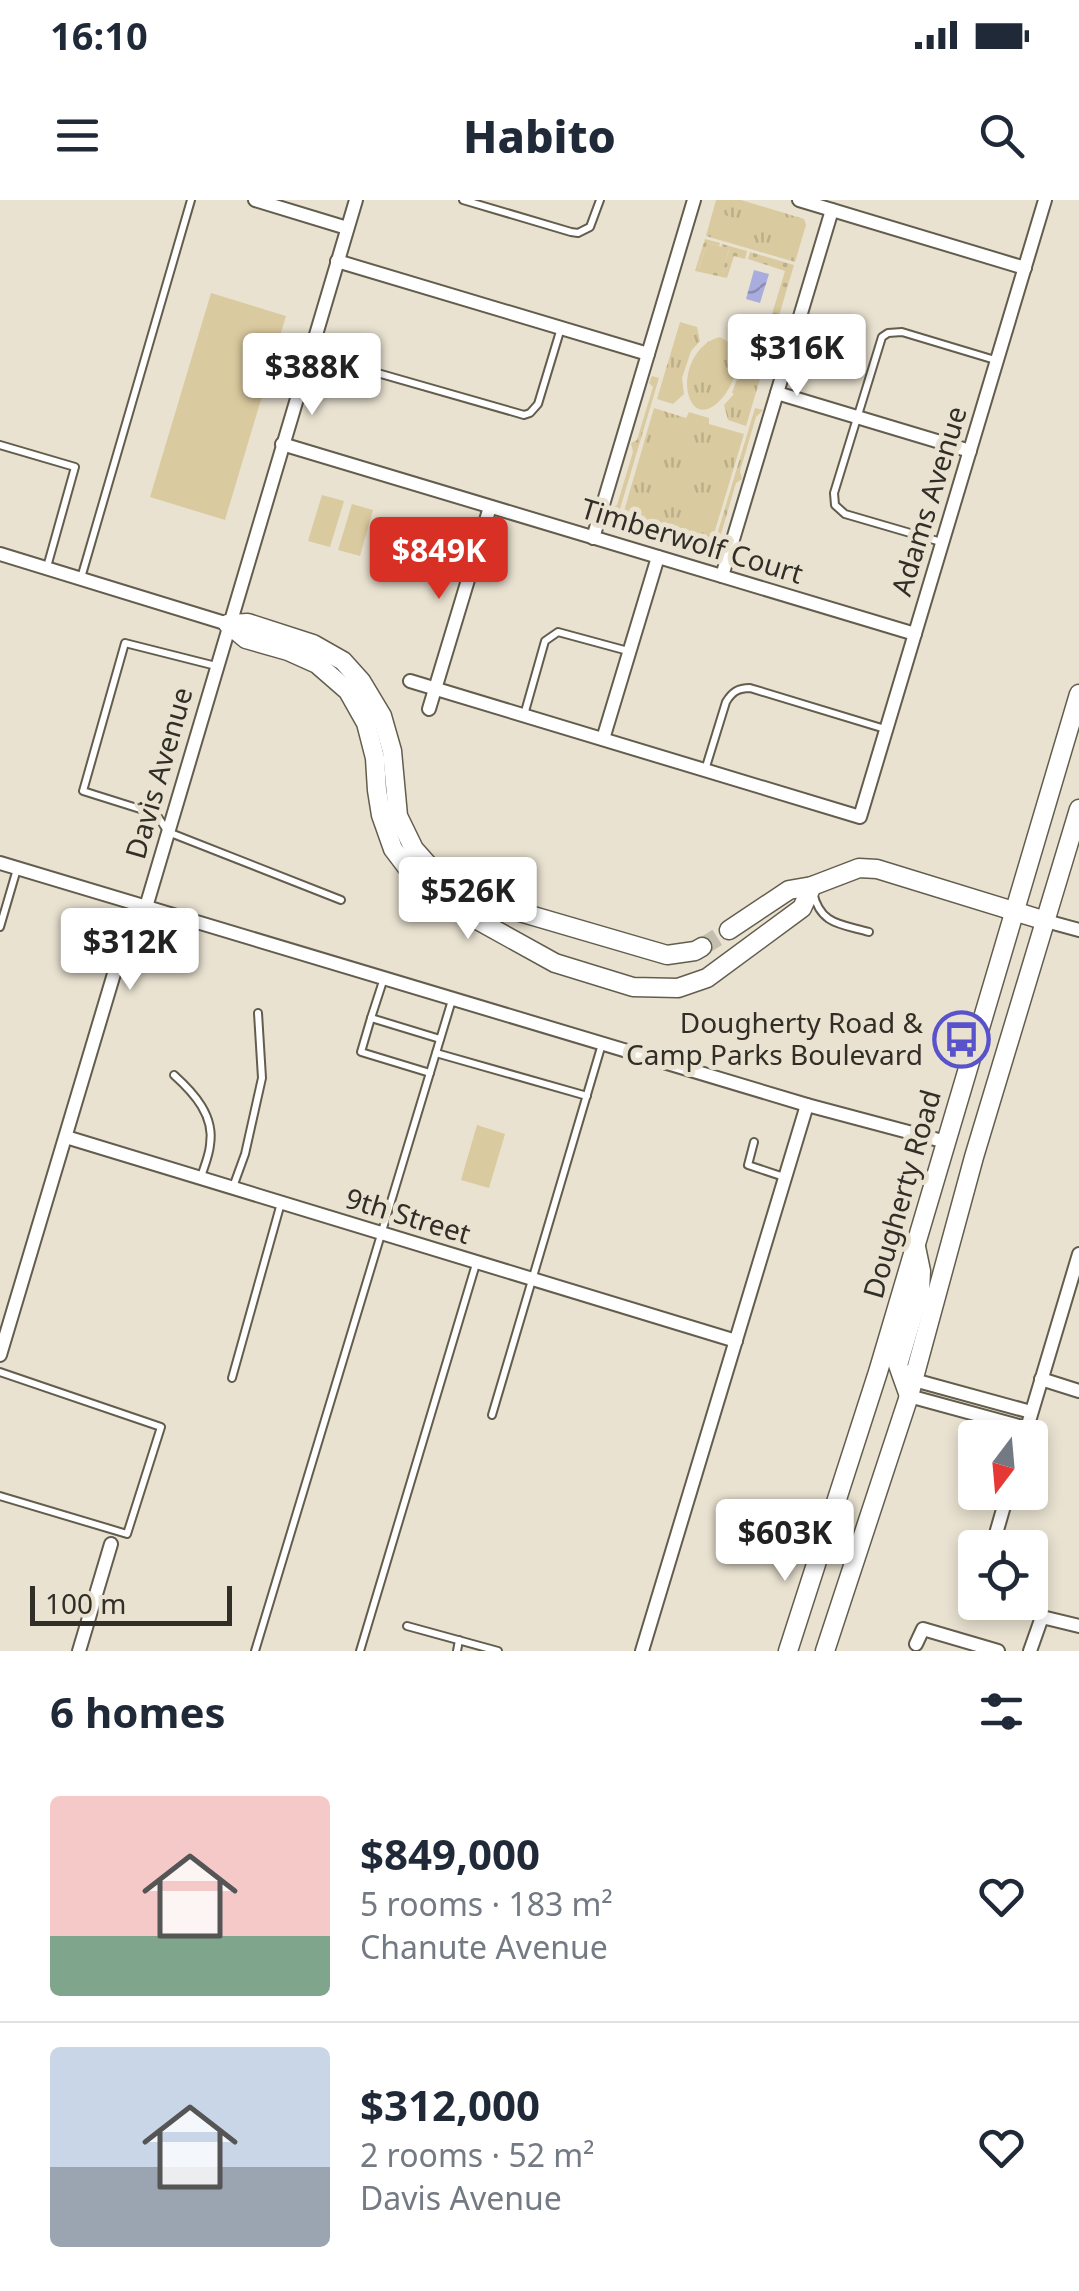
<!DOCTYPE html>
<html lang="en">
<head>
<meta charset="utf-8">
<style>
  :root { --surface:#fff; --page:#f2f2f3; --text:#1f2937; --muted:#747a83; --line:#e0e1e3; --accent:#d93025 }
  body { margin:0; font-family:"Noto Sans",sans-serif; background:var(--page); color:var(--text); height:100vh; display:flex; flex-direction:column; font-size:38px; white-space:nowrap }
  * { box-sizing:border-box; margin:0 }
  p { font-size:32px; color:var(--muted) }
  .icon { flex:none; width:55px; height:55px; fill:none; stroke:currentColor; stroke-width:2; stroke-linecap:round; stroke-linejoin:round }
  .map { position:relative; height:1451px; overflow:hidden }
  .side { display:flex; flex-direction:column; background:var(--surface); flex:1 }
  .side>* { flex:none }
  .needle { width:65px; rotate:196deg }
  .tools { position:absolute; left:958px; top:1220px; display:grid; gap:20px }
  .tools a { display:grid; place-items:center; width:90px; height:90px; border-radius:10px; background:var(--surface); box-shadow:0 5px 15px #0003; font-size:50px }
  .scale { position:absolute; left:30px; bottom:25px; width:202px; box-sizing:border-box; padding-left:10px; border:5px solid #312e27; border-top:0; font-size:28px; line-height:35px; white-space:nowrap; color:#312e27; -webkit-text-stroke:8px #e9e2d1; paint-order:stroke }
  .price { position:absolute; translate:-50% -85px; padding:0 22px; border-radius:10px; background:#fff; color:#222; font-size:32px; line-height:65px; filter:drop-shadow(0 2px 5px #0008) }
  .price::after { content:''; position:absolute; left:50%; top:60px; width:30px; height:22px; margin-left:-15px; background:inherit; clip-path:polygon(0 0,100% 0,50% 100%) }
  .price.selected { background:var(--accent); color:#fff }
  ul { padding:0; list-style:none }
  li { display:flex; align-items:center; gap:30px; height:250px; padding:0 50px }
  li+li { border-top:2px solid var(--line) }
  li span { display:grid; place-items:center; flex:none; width:280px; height:200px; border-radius:10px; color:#555 }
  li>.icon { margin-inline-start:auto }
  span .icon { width:120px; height:120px; fill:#fffc; stroke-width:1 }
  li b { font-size:42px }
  h2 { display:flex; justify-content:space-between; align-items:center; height:120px; padding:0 50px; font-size:42px }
  .status { display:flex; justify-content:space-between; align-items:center; height:70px; padding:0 50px; background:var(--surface); direction:ltr }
  .status svg { height:28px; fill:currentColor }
  header { display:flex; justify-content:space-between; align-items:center; height:130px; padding:0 50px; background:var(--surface); font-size:45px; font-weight:800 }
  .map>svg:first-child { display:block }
  .grass { fill:url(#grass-tufts) }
  .park { fill:#daca9f }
  .garden { fill:url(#garden-dots) }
  .water { fill:url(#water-waves) }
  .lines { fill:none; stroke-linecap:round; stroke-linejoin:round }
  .tertiary-tunnel { stroke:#c4beaf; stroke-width:18; stroke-dasharray:18 9; stroke-linecap:butt }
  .service-casing { stroke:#635d4e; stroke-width:10 }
  .minor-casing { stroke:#635d4e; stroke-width:16 }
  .tertiary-casing { stroke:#635d4e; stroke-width:21 }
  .secondary-casing { stroke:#635d4e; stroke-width:21 }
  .service { stroke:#fff; stroke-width:6 }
  .minor { stroke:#fff; stroke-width:12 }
  .tertiary { stroke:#fff; stroke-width:18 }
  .secondary { stroke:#fff; stroke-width:18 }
  .labels { text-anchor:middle; stroke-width:10; stroke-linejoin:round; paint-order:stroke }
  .street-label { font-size:28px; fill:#312e27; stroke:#e9e2d1 }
  .poi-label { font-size:28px; fill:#312e27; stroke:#e9e2d1; text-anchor:end }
</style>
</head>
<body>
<div class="status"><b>16:10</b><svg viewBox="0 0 49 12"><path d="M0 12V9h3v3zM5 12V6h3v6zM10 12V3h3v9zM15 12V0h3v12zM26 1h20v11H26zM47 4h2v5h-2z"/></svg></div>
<header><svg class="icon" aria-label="menu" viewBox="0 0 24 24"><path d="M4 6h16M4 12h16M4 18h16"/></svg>Habito<svg class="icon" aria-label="search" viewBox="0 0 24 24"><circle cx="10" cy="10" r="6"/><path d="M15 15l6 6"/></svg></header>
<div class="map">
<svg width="1079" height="1451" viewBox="0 0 1079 1451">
  <defs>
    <pattern id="grass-tufts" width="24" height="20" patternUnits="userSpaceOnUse" patternTransform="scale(2.5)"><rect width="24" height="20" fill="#daca9f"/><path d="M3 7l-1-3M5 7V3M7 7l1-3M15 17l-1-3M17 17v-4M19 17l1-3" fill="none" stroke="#bcae89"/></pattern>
    <pattern id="garden-dots" width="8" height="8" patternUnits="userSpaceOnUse" patternTransform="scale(2.5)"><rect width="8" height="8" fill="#daca9f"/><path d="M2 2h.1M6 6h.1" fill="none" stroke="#bcae89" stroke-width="1.8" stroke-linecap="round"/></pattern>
    <pattern id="water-waves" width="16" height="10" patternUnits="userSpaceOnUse" patternTransform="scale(2.5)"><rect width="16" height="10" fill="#a9addd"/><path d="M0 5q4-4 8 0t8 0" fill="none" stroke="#8a8db3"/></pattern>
  </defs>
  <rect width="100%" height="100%" fill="#e9e2d1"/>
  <g class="grass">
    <polygon points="716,0 741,0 804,19 806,25 795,62 706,36"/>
    <polygon points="680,122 697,127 700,141 691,151 682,178 684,194 673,204 657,199"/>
    <path d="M720 137C766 158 701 246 688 193 683 171 697 142 720 137Z"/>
    <polygon points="749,143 769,149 746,226 728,220 724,205 734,194 732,193 741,168 739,153 745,150"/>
    <polygon points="652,176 659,178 617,319 609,318 612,308 617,305 633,252 631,243 637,240 653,187 649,183"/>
    <polygon points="654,208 686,218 689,212 709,218 709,224 744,234 710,347 706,352 701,353 627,332 620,325"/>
    <polygon points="755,208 763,210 756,217 740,271 742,279 736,283 719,341 723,343 720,351 713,348"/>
  </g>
  <g class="park">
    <polygon points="716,12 734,18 727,39 710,34"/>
    <polygon points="707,43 729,49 722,74 699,69"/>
    <polygon points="211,93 286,116 225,320 150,297"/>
    <polygon points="322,295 344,301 330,347 308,341"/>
    <polygon points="352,304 373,310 360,356 338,350"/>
    <polygon points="417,319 447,328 432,377 402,368"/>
    <polygon points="477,925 505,934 489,988 461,980"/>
  </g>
  <g class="garden">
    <polygon points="705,39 720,43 719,46 707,43 699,68 722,73 729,50 721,47 722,44 747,51 745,59 734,56 727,78 695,71"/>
    <polygon points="750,52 794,65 776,126 769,124 785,71 748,59"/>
  </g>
  <polygon class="water" points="754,70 769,74 760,103 746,99"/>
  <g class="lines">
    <polyline class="tertiary-tunnel" points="702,747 729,730"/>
    <defs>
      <g id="service">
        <polyline points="463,0 571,32 578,33 590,27 600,0"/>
        <polyline points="311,154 524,215 530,213 538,204 561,128"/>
        <polyline points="0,245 75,267 47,367"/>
        <polyline points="941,342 845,314 835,305 834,293 882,137 888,133 902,132 995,160"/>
        <polyline points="81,378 191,0"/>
        <polyline points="216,466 125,443 83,591 156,614 168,632 341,700"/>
        <polyline points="524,515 545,441 558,432 628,451"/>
        <path d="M705 570 726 502C732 492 738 488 750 488L885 529"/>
        <path d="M813 692C820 725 841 724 869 732"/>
        <polyline points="0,727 17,669"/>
        <polyline points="371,818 384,778"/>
        <polyline points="436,853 587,896"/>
        <polyline points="430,873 361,852 371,818 440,839"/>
        <path d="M174 875C194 893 215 916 210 945 209 956 204 967 201 977"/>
        <polyline points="754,942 748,965 784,977"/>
        <polyline points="233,987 245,954 262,878 258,813"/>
        <polyline points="0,1172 161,1227 127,1334 0,1296"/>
        <polyline points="232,1178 281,1003"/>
        <polyline points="492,1215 602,844"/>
        <polyline points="407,1426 498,1451"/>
        <polyline points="255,1451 452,800"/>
        <polyline points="360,1451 476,1064"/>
        <polyline points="457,1451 459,1440"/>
      </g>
      <g id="minor">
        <polyline points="255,0 347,28"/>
        <polyline points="799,0 1025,68"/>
        <polyline points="337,61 648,154"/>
        <polyline points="777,193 970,251"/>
        <polyline points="282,244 915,434"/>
        <polyline points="593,338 694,0"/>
        <polyline points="0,354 228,424"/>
        <polyline points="722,376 832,10"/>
        <polyline points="410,481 860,617 1045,0"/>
        <polyline points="429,509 490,307"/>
        <polyline points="603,539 658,357"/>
        <polyline points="0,663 807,905 946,942"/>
        <polyline points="1046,721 1079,730"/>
        <polyline points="66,937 736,1141"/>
        <polyline points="0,1155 116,767 132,743 146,707 356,0"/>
        <polyline points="1041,1179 1079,1191"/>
        <polyline points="914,1180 1031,1212"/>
        <polyline points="909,1196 1026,1228"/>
        <polyline points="1024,1238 1079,1054"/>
        <polyline points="993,1344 1008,1292"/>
        <polyline points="916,1444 923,1429 998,1451"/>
        <polyline points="79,1451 111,1344"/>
        <polyline points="642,1451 807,905"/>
        <polyline points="1030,1451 1042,1417 1079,1426"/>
      </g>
      <g id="tertiary">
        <polyline points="228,424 246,439 288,451 317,464 348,491 366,523 375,558 377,590 381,615 393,649 415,678 443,701 555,763 633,787 678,788 707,778 802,708 812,686"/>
        <polyline points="228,424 248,423 313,444 343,461 361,481 382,516 392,551 398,616 414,649 438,676 468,697 667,755 695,751 702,747"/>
        <polyline points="729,730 789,690 812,686 859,668 877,669 1046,721"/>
      </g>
      <g id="secondary">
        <polyline points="909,1196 898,1165 920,1091 921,1071 916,1047"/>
        <polyline points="788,1451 878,1172 1079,494"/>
        <polyline points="825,1451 909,1196 974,957 1079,609"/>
      </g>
    </defs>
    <use href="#service" class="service-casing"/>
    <use href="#minor" class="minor-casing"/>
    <use href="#tertiary" class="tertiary-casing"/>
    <use href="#secondary" class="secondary-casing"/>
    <use href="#service" class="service"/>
    <use href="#minor" class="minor"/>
    <use href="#tertiary" class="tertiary"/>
    <use href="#secondary" class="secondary"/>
  </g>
  <defs>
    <symbol id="bus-ring" viewBox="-11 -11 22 22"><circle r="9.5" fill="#e9e2d1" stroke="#5953cb" stroke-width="1.5"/><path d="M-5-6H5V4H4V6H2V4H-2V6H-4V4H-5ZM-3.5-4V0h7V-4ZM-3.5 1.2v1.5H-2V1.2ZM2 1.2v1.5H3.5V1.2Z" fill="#5953cb"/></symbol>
  </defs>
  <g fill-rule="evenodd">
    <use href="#bus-ring" x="930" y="808" width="63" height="63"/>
  </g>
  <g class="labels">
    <g class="street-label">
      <text transform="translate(929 301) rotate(-73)" y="10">Adams Avenue</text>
      <text transform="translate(692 341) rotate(17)" y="10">Timberwolf Court</text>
      <text transform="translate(159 573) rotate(-74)" y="10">Davis Avenue</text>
      <text transform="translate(902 994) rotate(-74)" y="10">Dougherty Road</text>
      <text transform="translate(408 1016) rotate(17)" y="10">9th Street</text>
    </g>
    <g class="poi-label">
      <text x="923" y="833">Dougherty Road &amp;<tspan x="923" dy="32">Camp Parks Boulevard</tspan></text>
    </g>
  </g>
</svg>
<div class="tools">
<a><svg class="needle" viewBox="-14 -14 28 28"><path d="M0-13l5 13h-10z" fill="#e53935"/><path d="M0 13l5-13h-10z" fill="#747a83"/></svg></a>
<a><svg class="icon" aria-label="locate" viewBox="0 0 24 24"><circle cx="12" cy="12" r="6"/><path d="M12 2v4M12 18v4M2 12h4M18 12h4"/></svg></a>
</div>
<div class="scale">100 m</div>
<b class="price" style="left:797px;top:199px">$316K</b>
<b class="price" style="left:312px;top:218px">$388K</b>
<b class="price selected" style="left:439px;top:402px">$849K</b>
<b class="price" style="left:468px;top:742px">$526K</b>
<b class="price" style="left:130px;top:793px">$312K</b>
<b class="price" style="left:785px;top:1384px">$603K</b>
</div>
<section class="side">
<h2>6 homes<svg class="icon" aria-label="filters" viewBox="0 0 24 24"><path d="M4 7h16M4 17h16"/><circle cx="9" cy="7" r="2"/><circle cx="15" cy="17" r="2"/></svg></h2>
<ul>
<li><span style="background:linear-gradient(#f6c9c9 70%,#7fa58c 0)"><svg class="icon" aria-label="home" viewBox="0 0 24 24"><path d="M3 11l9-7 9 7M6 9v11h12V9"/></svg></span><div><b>$849,000</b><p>5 rooms · 183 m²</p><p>Chanute Avenue</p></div><svg class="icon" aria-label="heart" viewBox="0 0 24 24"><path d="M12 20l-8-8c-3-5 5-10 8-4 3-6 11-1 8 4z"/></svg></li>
<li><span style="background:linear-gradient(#c9d6e8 60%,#9aa5b1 0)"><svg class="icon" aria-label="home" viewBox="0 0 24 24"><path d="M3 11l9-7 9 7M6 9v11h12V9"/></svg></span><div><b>$312,000</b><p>2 rooms · 52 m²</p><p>Davis Avenue</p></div><svg class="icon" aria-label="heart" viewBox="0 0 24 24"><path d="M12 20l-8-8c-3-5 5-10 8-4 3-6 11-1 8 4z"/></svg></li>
</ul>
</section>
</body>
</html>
